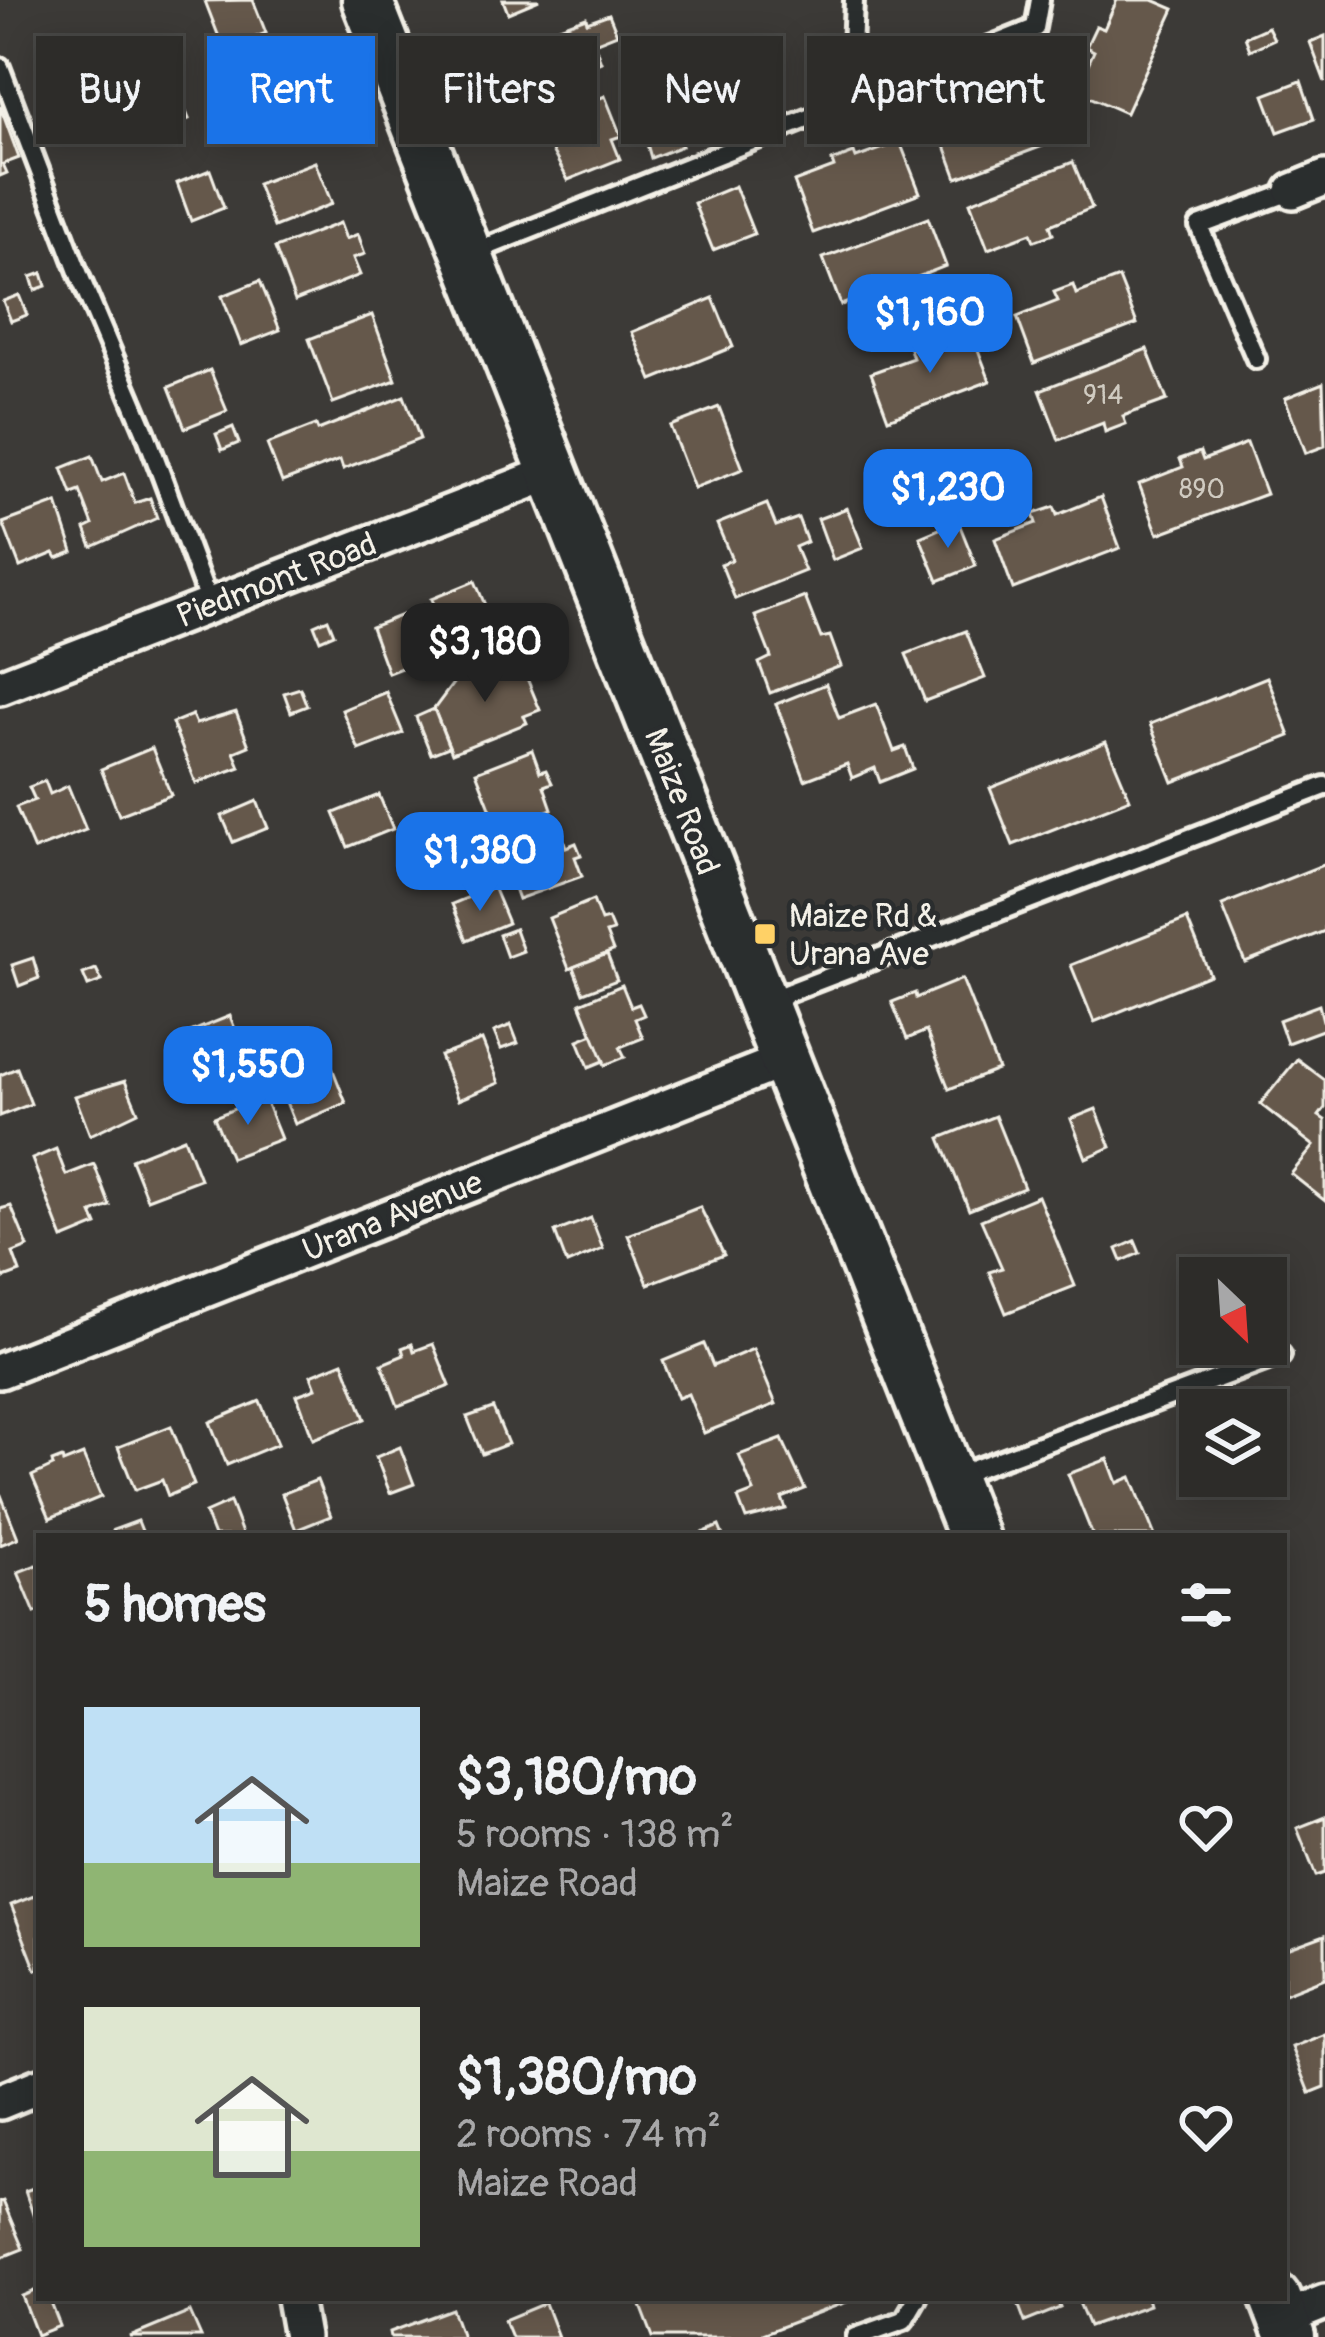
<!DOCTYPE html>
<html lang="en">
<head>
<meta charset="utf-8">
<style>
  :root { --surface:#2d2c29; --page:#353431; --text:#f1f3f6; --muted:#a7a7a8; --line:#484846; --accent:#1a73e8 }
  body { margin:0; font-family:Pangolin,sans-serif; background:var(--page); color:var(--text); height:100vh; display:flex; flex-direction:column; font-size:45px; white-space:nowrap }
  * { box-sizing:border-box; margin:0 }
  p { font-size:39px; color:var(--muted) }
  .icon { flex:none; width:66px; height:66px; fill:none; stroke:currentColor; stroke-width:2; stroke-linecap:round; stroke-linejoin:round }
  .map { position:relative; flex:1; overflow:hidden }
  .drawer { position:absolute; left:36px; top:1533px; width:1251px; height:768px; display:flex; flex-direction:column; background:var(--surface); border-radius:0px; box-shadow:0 6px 30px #0003,0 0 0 3px var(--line) }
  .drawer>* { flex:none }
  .guide { position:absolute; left:36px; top:36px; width:1254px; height:108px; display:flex; gap:24px }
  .needle { width:78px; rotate:155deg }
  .buttons { position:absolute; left:1179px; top:1257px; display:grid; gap:24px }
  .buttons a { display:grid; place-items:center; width:108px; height:108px; border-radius:0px; background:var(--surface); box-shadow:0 6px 30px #0003,0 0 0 3px var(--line); font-size:60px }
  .price { position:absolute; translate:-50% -102px; padding:0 27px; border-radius:24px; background:var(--accent); color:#fff; font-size:39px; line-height:78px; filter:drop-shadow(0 3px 6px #0008) }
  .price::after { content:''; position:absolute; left:50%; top:72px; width:36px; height:27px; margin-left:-18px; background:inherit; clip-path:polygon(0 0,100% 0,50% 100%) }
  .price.active { background:#222; color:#fff }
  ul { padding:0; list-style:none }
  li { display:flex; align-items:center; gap:36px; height:300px; padding:0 48px }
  li span { display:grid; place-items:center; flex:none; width:336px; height:240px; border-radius:0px; color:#555 }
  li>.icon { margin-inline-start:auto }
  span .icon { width:144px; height:144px; fill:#fffc; stroke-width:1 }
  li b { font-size:51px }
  h2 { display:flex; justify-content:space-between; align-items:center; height:144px; padding:0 48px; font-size:51px }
  .chip { padding:0 42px; border-radius:0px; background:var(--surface); box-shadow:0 6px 30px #0003,0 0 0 3px var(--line); font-size:42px; line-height:108px }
  .chip.active { background:var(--accent); color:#fff }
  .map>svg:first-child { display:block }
  .building { fill:#65584c; stroke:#f4f1e8; stroke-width:3 }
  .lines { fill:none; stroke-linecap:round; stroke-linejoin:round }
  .lane-casing { stroke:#f4f1e8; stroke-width:26 }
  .street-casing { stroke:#f4f1e8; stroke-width:42 }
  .secondary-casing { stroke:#f4f1e8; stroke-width:57 }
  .path { stroke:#f4f1e8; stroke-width:8; stroke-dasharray:3 9; stroke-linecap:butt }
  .lane { stroke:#2a2d2e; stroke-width:16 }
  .street { stroke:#2a2d2e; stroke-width:33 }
  .secondary { stroke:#2a2d2e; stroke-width:48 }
  .poi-dot { fill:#ffd166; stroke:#2a2d2e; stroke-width:4.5 }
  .labels { text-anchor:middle; stroke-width:9; stroke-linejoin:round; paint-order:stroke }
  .number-label { font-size:27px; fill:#d0cbc1 }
  .street-label { font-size:33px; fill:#f4f1e8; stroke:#2a2d2e }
  .poi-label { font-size:33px; fill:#f4f1e8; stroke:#2a2d2e; text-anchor:start }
</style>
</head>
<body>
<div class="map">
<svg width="1325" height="2337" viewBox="0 0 1325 2337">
  <rect width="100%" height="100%" fill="#3c3a37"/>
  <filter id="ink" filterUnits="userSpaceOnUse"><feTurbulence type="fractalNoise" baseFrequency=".00833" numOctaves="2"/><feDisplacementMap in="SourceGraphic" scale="24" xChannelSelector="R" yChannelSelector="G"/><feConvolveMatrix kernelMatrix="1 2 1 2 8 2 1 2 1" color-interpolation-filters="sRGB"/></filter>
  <g filter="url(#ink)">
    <g class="building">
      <polygon points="253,0 266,33 224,50 205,1"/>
      <polygon points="503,0 539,0 508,13"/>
      <polygon points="1117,0 1153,0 1174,9 1126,113 1076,91 1094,51 1086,47 1096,26 1104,29"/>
      <polygon points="609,14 617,34 594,43 601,62 540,85 533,65 524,68 516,48 529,44 527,39 586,17 587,22"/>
      <polygon points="1268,27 1274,39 1250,50 1245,37"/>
      <polygon points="1325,36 1325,82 1310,42"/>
      <polygon points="283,78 299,120 244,142 227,100"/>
      <polygon points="1301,81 1314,119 1278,132 1264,95"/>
      <polygon points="174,83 189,119 154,133 139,97"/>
      <polygon points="1045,86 1064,138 957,178 938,127 982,111 978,102 998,96 1000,103"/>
      <polygon points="605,96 621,136 612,139 620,159 568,180 550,147 555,145 545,120"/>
      <polygon points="662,98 682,146 651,158 637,109"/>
      <polygon points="0,106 19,158 3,164 7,173 0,176"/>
      <polygon points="900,142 920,193 813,233 794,182 834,167 832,161 854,153 856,158"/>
      <polygon points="315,162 332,204 274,227 257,184"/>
      <polygon points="1073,162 1092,208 1050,225 1053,234 1034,241 1031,233 988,249 970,202"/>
      <polygon points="210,170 224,208 191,221 177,183"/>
      <polygon points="735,186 754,234 713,250 694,203"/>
      <polygon points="928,218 946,266 902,283 905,290 887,296 884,289 841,305 823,258"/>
      <polygon points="340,223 346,239 358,234 365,254 353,258 360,275 295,301 275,248"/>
      <polygon points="42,273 46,286 35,290 31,277"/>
      <polygon points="1119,278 1137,324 1034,363 1017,317 1058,301 1054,292 1073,285 1076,294"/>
      <polygon points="260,281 280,330 241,345 222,296"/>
      <polygon points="19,295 27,315 11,321 3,301"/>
      <polygon points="713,298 733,347 652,380 632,332"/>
      <polygon points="372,315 396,380 333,403 309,339"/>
      <polygon points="972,334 990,381 888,419 871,373 913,358 910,349 929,341 931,350"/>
      <polygon points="1147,349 1167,400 1123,416 1126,424 1105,432 1103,423 1059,440 1040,390"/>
      <polygon points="210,370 227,411 185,428 169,387"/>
      <polygon points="1323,383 1325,446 1306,453 1285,398"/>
      <polygon points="404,396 420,439 343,469 340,460 282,482 267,444 316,425 318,430"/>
      <polygon points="719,407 743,469 694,488 670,426"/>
      <polygon points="233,427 239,443 222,450 216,434"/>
      <polygon points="1247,443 1266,494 1158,534 1139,484 1183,467 1180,459 1200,452 1203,460"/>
      <polygon points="92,456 102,482 124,473 135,503 150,498 157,518 92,547 85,529 93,525 80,491 72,494 62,468"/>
      <polygon points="946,467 961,502 937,512 923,476"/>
      <polygon points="1101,497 1120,548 1013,589 995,539 1036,523 1033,514 1054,507 1057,515"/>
      <polygon points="57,503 73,552 57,558 54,553 20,567 3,523"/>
      <polygon points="767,504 776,526 798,518 807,542 795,547 805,571 735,599 721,564 732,560 717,524"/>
      <polygon points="847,508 863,548 833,560 818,519"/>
      <polygon points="958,521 976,566 938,581 920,537"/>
      <polygon points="475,581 497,634 453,652 431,599"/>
      <polygon points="805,597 821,638 830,636 841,666 770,693 759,663 771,657 755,616"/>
      <polygon points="402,615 420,661 388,673 371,627"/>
      <polygon points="328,619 334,634 320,640 314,625"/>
      <polygon points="966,631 985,678 925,701 906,654"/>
      <polygon points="502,660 505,670 521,664 540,710 524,716 527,723 452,753 434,709 457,678"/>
      <polygon points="1267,677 1290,736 1173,782 1150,724"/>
      <polygon points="826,684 839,718 876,704 894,751 905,747 913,769 880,782 875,768 852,778 847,764 805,780 776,704"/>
      <polygon points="300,688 307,706 291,712 284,693"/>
      <polygon points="386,692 403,733 359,750 342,710"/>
      <polygon points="434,709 449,747 431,754 416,717"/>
      <polygon points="236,712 249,746 234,752 240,767 196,783 172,723 192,715 196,724"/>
      <polygon points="1106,742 1130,799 1013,845 990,788"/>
      <polygon points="152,748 171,795 119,815 101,769"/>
      <polygon points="532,750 540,772 546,770 552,783 544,786 552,809 499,830 476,772"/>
      <polygon points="45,781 50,794 68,786 86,830 34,850 16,807 35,800 29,787"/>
      <polygon points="379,795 393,829 348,847 334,813"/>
      <polygon points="257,801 268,828 233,842 222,816"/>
      <polygon points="558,825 566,847 576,843 581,855 575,857 582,876 518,899 500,850 515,845 514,841"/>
      <polygon points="1325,864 1325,931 1245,962 1222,905"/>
      <polygon points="493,887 508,923 467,940 452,904"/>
      <polygon points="593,900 601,921 608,919 613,931 606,933 613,951 569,969 549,918"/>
      <polygon points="1187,919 1210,975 1094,1022 1071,965"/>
      <polygon points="515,929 523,951 507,957 499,935"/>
      <polygon points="607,954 617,980 583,993 573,967"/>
      <polygon points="33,958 39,978 19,986 12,965"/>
      <polygon points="96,969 102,981 88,986 83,974"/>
      <polygon points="962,979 998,1070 949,1089 926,1031 907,1039 892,1002 915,993 916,998"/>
      <polygon points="622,985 631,1007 639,1004 644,1015 635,1019 643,1038 620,1047 625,1057 605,1065 580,1003"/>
      <polygon points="1319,1005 1325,1029 1287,1043 1279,1020"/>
      <polygon points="230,1016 246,1057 206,1073 190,1032"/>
      <polygon points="511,1025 518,1043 501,1049 494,1032"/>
      <polygon points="593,1034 604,1061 589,1067 578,1040"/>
      <polygon points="482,1040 499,1083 458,1100 440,1056"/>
      <polygon points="1297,1059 1325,1080 1325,1108 1319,1116 1325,1120 1325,1201 1291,1174 1314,1146 1260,1104"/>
      <polygon points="329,1060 346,1103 295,1124 278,1082"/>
      <polygon points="17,1068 31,1104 0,1116 0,1075"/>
      <polygon points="125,1081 138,1112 90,1135 75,1096"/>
      <polygon points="264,1097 281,1139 231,1158 214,1117"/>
      <polygon points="1096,1109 1111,1147 1086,1158 1071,1119"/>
      <polygon points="995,1116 1024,1188 969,1210 940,1138"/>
      <polygon points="184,1138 200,1179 147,1199 131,1159"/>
      <polygon points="56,1149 66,1175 94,1164 110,1206 92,1213 97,1225 63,1239 32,1159"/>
      <polygon points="1038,1196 1075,1286 1006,1313 989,1272 1002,1268 981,1220"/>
      <polygon points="11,1206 28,1247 13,1253 20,1272 4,1278 0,1268 0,1209"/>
      <polygon points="700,1207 724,1255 648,1284 628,1235"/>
      <polygon points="591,1218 603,1249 567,1264 555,1232"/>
      <polygon points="1135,1241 1140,1253 1122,1261 1117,1249"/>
      <polygon points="412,1344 414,1351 433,1344 450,1386 398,1406 382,1364 404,1355 402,1348"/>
      <polygon points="704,1344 713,1366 753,1349 776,1404 704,1433 688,1394 678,1398 663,1361"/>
      <polygon points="343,1362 365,1419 313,1439 297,1395 316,1388 311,1375"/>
      <polygon points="260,1401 278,1444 227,1465 210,1422"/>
      <polygon points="493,1408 508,1444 482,1454 467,1417"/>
      <polygon points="171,1426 194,1485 168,1496 162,1480 135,1490 118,1447"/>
      <polygon points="782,1439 805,1489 782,1498 786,1509 746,1519 738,1498 754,1492 739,1455"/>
      <polygon points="400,1447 414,1484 390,1493 376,1457"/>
      <polygon points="83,1455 101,1497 50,1518 32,1476 53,1466 52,1462 62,1458 63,1463"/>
      <polygon points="1108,1459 1117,1483 1131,1477 1155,1536 1093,1536 1068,1474"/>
      <polygon points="317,1480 331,1516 296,1530 282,1494"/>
      <polygon points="1,1495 18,1538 0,1545 0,1495"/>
      <polygon points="230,1502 243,1536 214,1536 205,1513"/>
      <polygon points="138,1521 144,1536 116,1536 113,1530"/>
      <polygon points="719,1526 723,1536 695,1536"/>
      <polygon points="39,1564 39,1611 35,1613 18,1572"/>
      <polygon points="1325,1817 1325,1873 1316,1876 1297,1828"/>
      <polygon points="39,1894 39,1969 36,1970 11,1905"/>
      <polygon points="1325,1935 1325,1978 1284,1994 1284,1942 1287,1949"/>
      <polygon points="1325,2034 1325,2087 1310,2093 1292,2047"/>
      <polygon points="39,2186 39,2232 25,2191"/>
      <polygon points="3,2201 23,2249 0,2258 0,2202"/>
      <polygon points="39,2289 39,2298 49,2298 60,2326 37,2335 22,2296"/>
      <polygon points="638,2298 857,2298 754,2337 653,2337"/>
      <polygon points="1016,2298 1056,2298 1060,2308 1025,2322"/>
      <polygon points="1077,2298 1147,2298 1149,2305 1089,2326"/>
      <polygon points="545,2303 558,2337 511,2337 504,2320"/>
      <polygon points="452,2309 462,2337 391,2337 390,2332"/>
      <polygon points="190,2312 201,2337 130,2337"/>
    </g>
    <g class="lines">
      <defs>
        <g id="lane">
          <polyline points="854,0 852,50 861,97"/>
          <polyline points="0,67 80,277 145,431 209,603"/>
          <polyline points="474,252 1035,28 1040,0"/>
          <polyline points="1256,359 1199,226 1293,191"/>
          <polyline points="769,1000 1325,786"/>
          <polyline points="956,1476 1281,1355"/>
          <polyline points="856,2337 904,2320 917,2298"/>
        </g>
        <g id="street">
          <polyline points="1293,191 1325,178"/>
          <polyline points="0,687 553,472"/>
          <polyline points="0,1371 785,1060"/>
          <polyline points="0,2102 39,2086"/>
          <polyline points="294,2298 301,2337"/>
          <polyline points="1283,2319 1325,2302"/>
        </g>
        <g id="secondary">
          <polyline points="367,0 973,1536"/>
          <polyline points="1275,2298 1290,2337"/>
        </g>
      </defs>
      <use href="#lane" class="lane-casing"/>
      <use href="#street" class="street-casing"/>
      <use href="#secondary" class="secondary-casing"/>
      <polyline class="path" points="1284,2251 1289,2249"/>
      <use href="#lane" class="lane"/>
      <use href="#street" class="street"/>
      <use href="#secondary" class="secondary"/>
    </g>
  </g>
  <rect class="poi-dot" x="753" y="922" width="24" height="24" rx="6"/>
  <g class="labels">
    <g class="number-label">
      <text x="1103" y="404">914</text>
      <text x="1202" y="498">890</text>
    </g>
    <g class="street-label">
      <text transform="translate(276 579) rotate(-21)" y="12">Piedmont Road</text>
      <text transform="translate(683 801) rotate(69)" y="12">Maize Road</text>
      <text transform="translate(392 1215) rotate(-22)" y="12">Urana Avenue</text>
    </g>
    <g class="poi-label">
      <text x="789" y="927">Maize Rd &amp;<tspan x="789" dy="38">Urana Ave</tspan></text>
    </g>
  </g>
</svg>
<div class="buttons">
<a><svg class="needle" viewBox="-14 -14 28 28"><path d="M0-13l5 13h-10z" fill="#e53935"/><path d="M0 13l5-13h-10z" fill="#a7a7a8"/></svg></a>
<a><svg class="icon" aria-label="layers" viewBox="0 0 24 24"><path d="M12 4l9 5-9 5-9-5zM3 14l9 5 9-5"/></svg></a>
</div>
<b class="price" style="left:930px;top:376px">$1,160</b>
<b class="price" style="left:948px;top:551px">$1,230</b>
<b class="price active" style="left:485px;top:705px">$3,180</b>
<b class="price" style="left:480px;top:914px">$1,380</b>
<b class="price" style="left:248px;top:1128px">$1,550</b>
<div class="guide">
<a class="chip">Buy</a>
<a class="chip active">Rent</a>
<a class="chip">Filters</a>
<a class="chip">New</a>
<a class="chip">Apartment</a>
</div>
<section class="drawer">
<h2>5 homes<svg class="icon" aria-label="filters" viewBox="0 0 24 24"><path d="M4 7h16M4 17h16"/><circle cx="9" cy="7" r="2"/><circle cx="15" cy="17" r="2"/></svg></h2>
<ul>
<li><span style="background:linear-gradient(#bfe0f5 65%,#8fb573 0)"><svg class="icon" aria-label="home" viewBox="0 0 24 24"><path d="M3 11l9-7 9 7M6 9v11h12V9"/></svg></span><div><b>$3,180/mo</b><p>5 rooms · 138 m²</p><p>Maize Road</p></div><svg class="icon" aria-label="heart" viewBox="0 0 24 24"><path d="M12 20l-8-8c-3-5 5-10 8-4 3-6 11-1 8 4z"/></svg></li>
<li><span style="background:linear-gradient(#dfe7d0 60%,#8fb573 0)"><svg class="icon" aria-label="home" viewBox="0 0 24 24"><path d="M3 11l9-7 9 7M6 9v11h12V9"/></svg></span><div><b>$1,380/mo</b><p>2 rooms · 74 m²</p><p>Maize Road</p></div><svg class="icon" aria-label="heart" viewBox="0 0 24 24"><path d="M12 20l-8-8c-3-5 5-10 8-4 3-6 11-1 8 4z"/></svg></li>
</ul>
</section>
</div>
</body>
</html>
